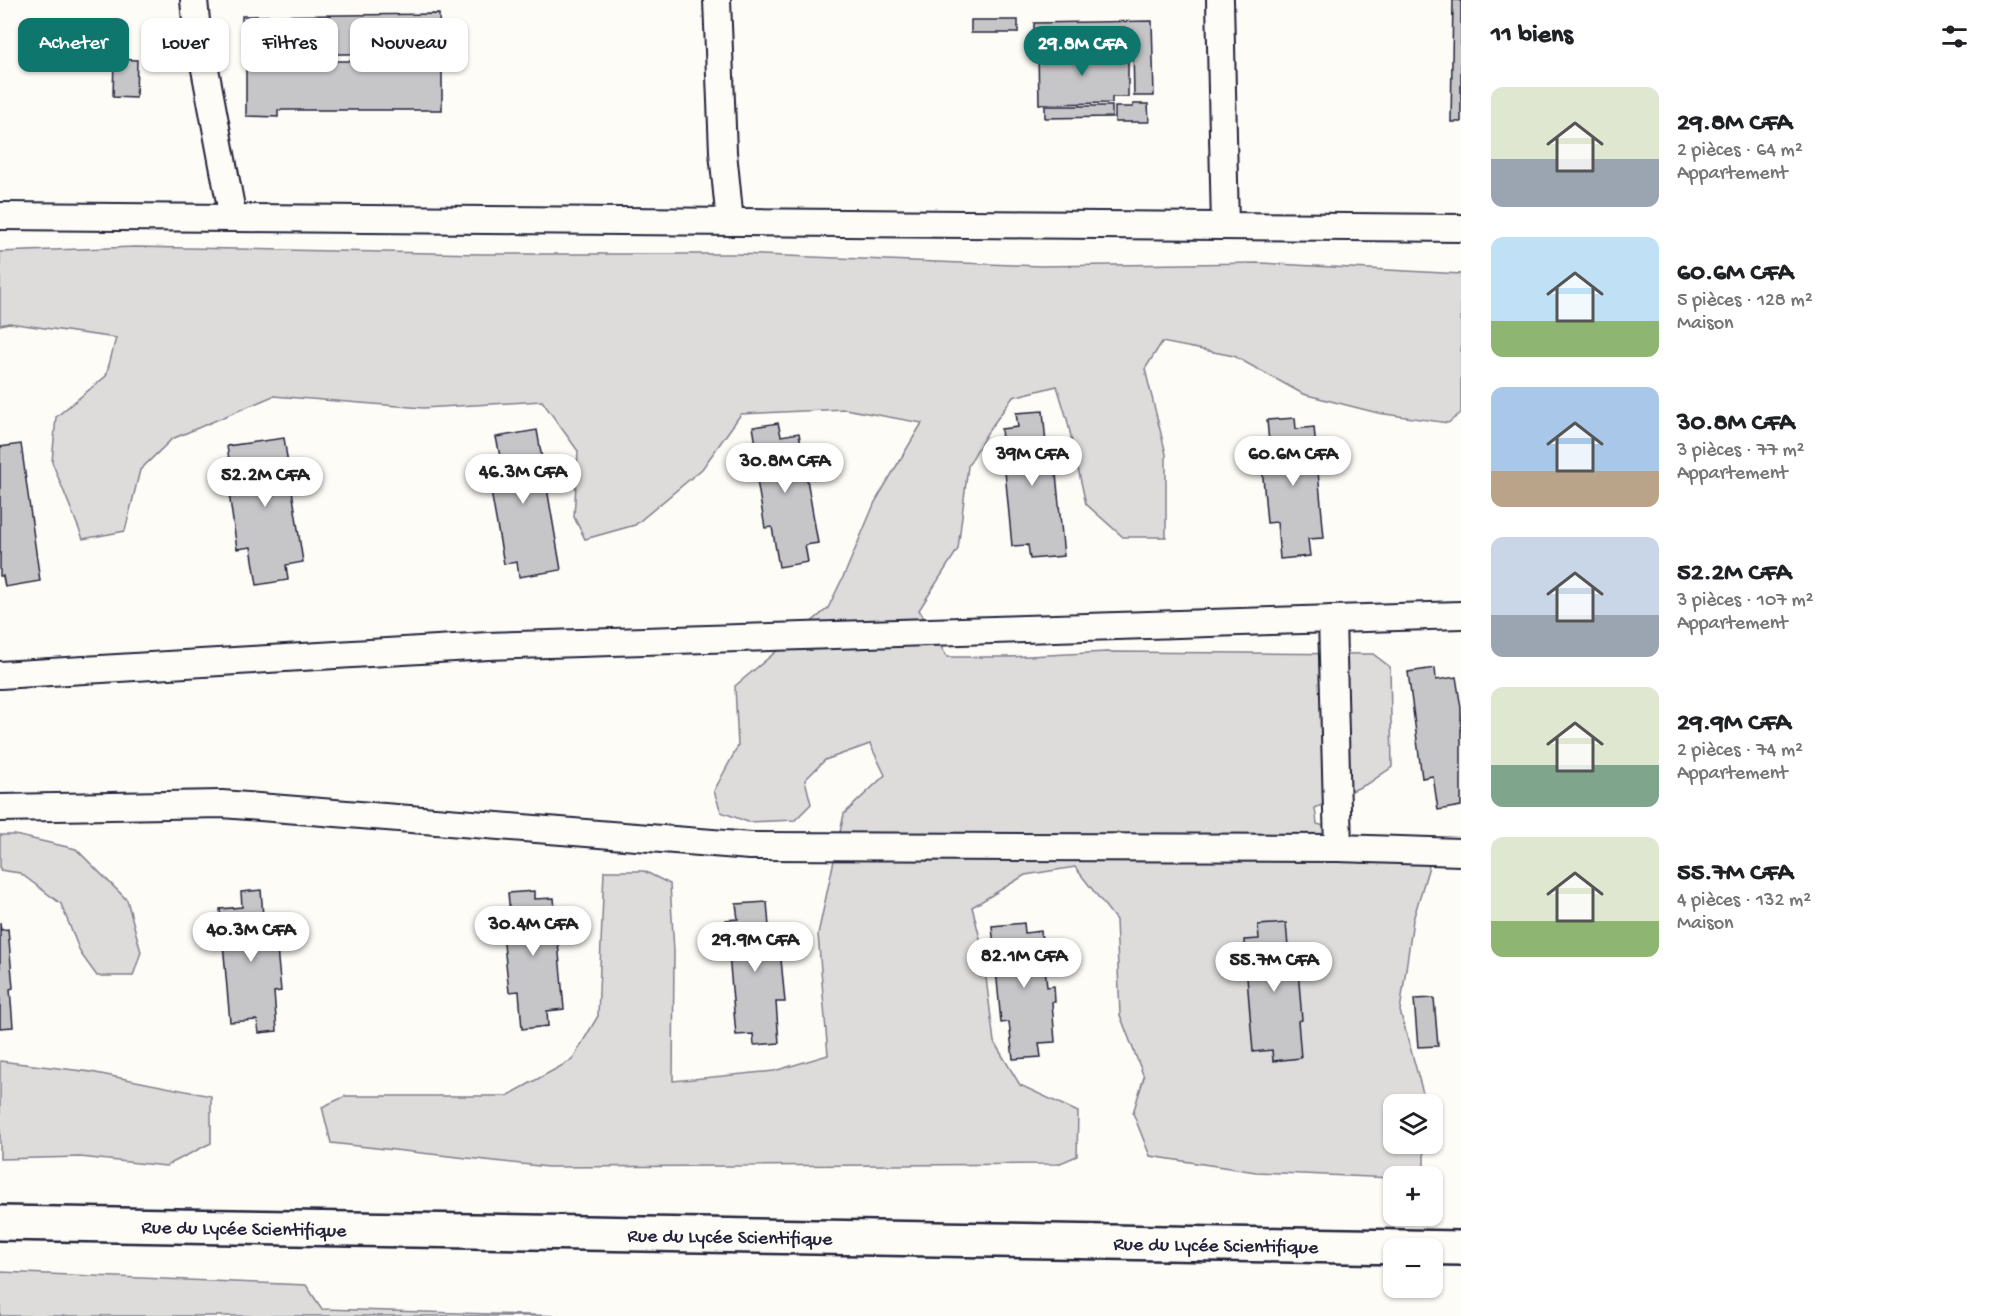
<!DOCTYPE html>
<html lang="fr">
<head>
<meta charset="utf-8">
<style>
  :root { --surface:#fff; --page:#f2f2f2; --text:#202124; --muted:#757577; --accent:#0f766e }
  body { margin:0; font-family:"Gochi Hand",sans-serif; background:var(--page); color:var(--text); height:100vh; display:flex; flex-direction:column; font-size:22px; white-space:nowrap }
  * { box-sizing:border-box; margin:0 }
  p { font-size:20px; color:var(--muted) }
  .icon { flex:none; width:33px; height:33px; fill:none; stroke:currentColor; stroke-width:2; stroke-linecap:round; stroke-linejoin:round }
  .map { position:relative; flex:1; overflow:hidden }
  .sheet { display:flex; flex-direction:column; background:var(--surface); width:540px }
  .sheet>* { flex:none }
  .top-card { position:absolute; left:18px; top:18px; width:570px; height:54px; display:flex; gap:12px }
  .tools { position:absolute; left:1383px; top:1094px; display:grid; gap:12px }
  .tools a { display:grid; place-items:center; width:60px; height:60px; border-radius:12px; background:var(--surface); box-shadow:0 2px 4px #0004; font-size:30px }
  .price { position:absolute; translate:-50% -51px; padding:0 14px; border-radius:21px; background:#fff; color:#222; font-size:20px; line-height:39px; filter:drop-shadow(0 2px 3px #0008) }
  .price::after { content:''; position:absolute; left:50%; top:36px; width:18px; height:14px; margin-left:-9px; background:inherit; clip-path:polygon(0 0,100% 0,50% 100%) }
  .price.active { background:var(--accent); color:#fff }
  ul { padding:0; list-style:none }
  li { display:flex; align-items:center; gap:18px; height:150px; padding:0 30px }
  li span { display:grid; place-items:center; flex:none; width:168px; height:120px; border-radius:12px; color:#555 }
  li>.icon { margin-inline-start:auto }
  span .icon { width:72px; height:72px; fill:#fffc; stroke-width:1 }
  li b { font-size:26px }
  h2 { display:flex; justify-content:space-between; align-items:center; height:72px; padding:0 30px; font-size:26px }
  .chip { padding:0 21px; border-radius:12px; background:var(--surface); box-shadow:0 2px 4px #0004; font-size:21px; line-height:54px }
  .chip.active { background:var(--accent); color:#fff }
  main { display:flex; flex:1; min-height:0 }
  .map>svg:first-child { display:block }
  .green { fill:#dddcdb; stroke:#807f8b; stroke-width:1.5 }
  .building { fill:#c6c6c8; stroke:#22223b; stroke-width:1.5 }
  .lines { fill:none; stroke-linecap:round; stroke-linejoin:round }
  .street-casing { stroke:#22223b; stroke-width:30 }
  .secondary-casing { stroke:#22223b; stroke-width:38 }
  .street { stroke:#fdfcf7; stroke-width:26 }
  .secondary { stroke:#fdfcf7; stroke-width:33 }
  .labels { text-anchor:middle; stroke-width:6; stroke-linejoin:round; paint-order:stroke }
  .street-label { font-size:20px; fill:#22223b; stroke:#fdfcf7 }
</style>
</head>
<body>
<main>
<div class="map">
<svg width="1461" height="1316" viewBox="0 0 1461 1316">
  <rect width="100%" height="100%" fill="#fdfcf7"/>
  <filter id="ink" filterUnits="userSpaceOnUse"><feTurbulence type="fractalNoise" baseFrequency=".0167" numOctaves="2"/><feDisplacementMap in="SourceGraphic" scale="12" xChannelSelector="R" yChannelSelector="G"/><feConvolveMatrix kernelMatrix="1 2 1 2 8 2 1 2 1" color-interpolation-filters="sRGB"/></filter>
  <g filter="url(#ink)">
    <g class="green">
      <polygon points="135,247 481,254 738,254 1040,266 1260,263 1461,274 1461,413 1448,423 1378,413 1303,394 1234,356 1162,342 1145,369 1166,454 1166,537 1123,537 1086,504 1067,419 1057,386 1013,397 987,433 968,466 958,549 919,610 947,657 1009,657 1107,652 1373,654 1390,667 1392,767 1369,783 1315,808 1317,824 1432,856 1413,920 1400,1011 1423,1093 1423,1104 1394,1104 1394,1143 1424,1143 1424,1171 1408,1176 1394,1176 1393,1178 1256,1172 1150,1156 1133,1113 1144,1077 1120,1015 1116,920 1075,867 1025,875 972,907 982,946 994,1042 1020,1085 1078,1112 1077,1156 1058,1164 548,1167 331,1143 322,1107 346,1096 507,1096 572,1060 598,1016 604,871 644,871 670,884 674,952 673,1081 774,1071 828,1055 818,934 844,814 885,775 870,744 825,760 805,780 811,804 795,820 748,822 721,812 714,791 738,746 735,686 828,608 846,571 875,502 922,423 845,409 741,414 702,469 635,525 585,539 574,517 578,451 542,401 423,408 273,396 172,439 140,470 125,531 83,539 52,462 56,417 106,376 116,338 9,323 0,325 0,252"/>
      <polygon points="0,835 15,835 76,849 127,900 141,952 133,976 97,976 81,954 61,904 20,873 0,870"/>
      <polygon points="0,1061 91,1072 211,1096 211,1143 166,1166 80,1157 0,1159"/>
      <polygon points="0,1272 306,1285 322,1309 563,1316 0,1316"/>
    </g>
    <g class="building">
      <polygon points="1453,0 1461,0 1461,122 1451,122"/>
      <polygon points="439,14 440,53 243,55 242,16"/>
      <rect x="971" y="20" width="47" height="13"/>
      <polygon points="1152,21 1154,96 1134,96 1133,46 1034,46 1034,23"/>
      <polygon points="1128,51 1128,97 1112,97 1112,103 1039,104 1038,52"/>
      <polygon points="114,59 137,60 136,98 113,97"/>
      <polygon points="246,61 442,61 442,110 278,110 278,117 246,116"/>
      <polygon points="1133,104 1148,104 1149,122 1115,122 1115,107 1133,107"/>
      <polygon points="1045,106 1112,106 1112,117 1045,118"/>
      <polygon points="1043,411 1046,444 1053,443 1064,556 1030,559 1028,545 1012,546 1001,429 1018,427 1016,413"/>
      <polygon points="1295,418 1296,429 1314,427 1324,538 1308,539 1310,556 1280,559 1277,522 1267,523 1261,454 1270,454 1267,420"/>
      <polygon points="778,423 781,436 799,433 818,543 805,545 808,562 779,567 772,527 765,528 755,468 760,467 753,427"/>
      <polygon points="537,430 561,570 519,577 517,562 504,564 485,458 500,456 496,437"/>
      <polygon points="284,438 303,562 286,565 288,580 257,585 251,547 237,549 228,486 233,485 227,446"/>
      <polygon points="21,444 40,581 5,587 3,576 0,576 0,447"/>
      <polygon points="1435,668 1436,680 1456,677 1461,708 1461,806 1438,810 1433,776 1422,778 1408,672"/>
      <polygon points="261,890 264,929 275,928 281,991 274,992 277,1031 259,1033 257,1020 230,1022 220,909 242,907 241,892"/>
      <polygon points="534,891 534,899 554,898 564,1009 547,1011 548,1026 522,1029 519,991 509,992 502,925 511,924 508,893"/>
      <polygon points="767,902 770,939 779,938 785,1002 776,1002 779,1043 754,1045 753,1034 736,1035 726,920 738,919 736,904"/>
      <polygon points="0,922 1,930 8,929 13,988 10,989 13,1027 0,1028"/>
      <polygon points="1024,923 1025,933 1041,931 1047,987 1054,986 1055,1002 1052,1002 1055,1042 1039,1043 1041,1057 1013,1059 1009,1022 1001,1023 992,926"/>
      <polygon points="1286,923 1289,959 1297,958 1302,1020 1298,1021 1301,1058 1273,1061 1272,1050 1253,1052 1244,940 1259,939 1258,925"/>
      <polygon points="1434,998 1438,1046 1418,1047 1414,999"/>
    </g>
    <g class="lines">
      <defs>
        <g id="street">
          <polyline points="194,0 196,21 233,218"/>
          <polyline points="717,0 723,152 730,222"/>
          <polyline points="1220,0 1225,226"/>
          <polyline points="0,216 1461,228"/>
          <polyline points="1332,619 1338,848"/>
          <polyline points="0,675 488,646 1461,615"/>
          <polyline points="0,808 222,804 750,846 1338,848 1461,852"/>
        </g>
        <g id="secondary">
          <path id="s1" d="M0 1223 1461 1248"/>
        </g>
      </defs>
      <use href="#street" class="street-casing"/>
      <use href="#secondary" class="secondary-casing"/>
      <use href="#street" class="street"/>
      <use href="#secondary" class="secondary"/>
    </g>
  </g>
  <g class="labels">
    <g class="street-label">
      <text dy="7" stroke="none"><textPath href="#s1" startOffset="244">Rue du Lycée Scientifique</textPath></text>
      <text dy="7" stroke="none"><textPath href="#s1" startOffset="730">Rue du Lycée Scientifique</textPath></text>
      <text dy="7" stroke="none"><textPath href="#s1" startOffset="1216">Rue du Lycée Scientifique</textPath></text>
    </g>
  </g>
</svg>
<div class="tools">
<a><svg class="icon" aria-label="layers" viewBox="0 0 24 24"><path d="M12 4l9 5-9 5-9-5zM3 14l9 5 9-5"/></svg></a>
<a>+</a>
<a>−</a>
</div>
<b class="price active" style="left:1082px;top:77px">29.8M CFA</b>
<b class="price" style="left:1032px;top:487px">39M CFA</b>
<b class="price" style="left:1293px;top:487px">60.6M CFA</b>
<b class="price" style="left:785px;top:494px">30.8M CFA</b>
<b class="price" style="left:523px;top:505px">46.3M CFA</b>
<b class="price" style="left:265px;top:508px">52.2M CFA</b>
<b class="price" style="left:533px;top:957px">30.4M CFA</b>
<b class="price" style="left:251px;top:963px">40.3M CFA</b>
<b class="price" style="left:755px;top:973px">29.9M CFA</b>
<b class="price" style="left:1024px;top:989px">82.1M CFA</b>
<b class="price" style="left:1274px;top:993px">55.7M CFA</b>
<div class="top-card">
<a class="chip active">Acheter</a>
<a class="chip">Louer</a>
<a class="chip">Filtres</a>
<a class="chip">Nouveau</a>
</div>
</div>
<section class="sheet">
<h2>11 biens<svg class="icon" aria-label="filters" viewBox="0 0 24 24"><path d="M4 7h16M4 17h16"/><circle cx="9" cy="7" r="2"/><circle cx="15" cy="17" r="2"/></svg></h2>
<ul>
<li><span style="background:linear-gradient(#dfe7d0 60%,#9aa5b1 0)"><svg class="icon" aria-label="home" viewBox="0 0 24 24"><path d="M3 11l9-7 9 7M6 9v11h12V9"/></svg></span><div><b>29.8M CFA</b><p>2 pièces · 64 m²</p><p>Appartement</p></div></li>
<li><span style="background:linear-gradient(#bfe0f5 70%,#8fb573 0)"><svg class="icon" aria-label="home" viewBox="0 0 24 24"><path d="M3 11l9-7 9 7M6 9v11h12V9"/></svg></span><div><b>60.6M CFA</b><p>5 pièces · 128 m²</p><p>Maison</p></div></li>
<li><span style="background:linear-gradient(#a9c7e8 70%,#b9a48a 0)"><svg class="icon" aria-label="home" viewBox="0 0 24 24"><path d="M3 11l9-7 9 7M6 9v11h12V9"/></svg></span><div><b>30.8M CFA</b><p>3 pièces · 77 m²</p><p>Appartement</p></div></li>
<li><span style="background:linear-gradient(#c9d6e8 65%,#9aa5b1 0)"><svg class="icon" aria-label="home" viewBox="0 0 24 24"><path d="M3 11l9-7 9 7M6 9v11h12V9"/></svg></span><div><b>52.2M CFA</b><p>3 pièces · 107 m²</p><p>Appartement</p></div></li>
<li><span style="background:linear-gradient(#dfe7d0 65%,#7fa58c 0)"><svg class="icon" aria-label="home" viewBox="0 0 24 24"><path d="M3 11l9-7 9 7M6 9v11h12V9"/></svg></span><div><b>29.9M CFA</b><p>2 pièces · 74 m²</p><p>Appartement</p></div></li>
<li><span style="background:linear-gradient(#dfe7d0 70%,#8fb573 0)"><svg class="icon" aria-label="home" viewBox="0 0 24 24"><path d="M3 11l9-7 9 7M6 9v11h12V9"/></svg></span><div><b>55.7M CFA</b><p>4 pièces · 132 m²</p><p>Maison</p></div></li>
</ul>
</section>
</main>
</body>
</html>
